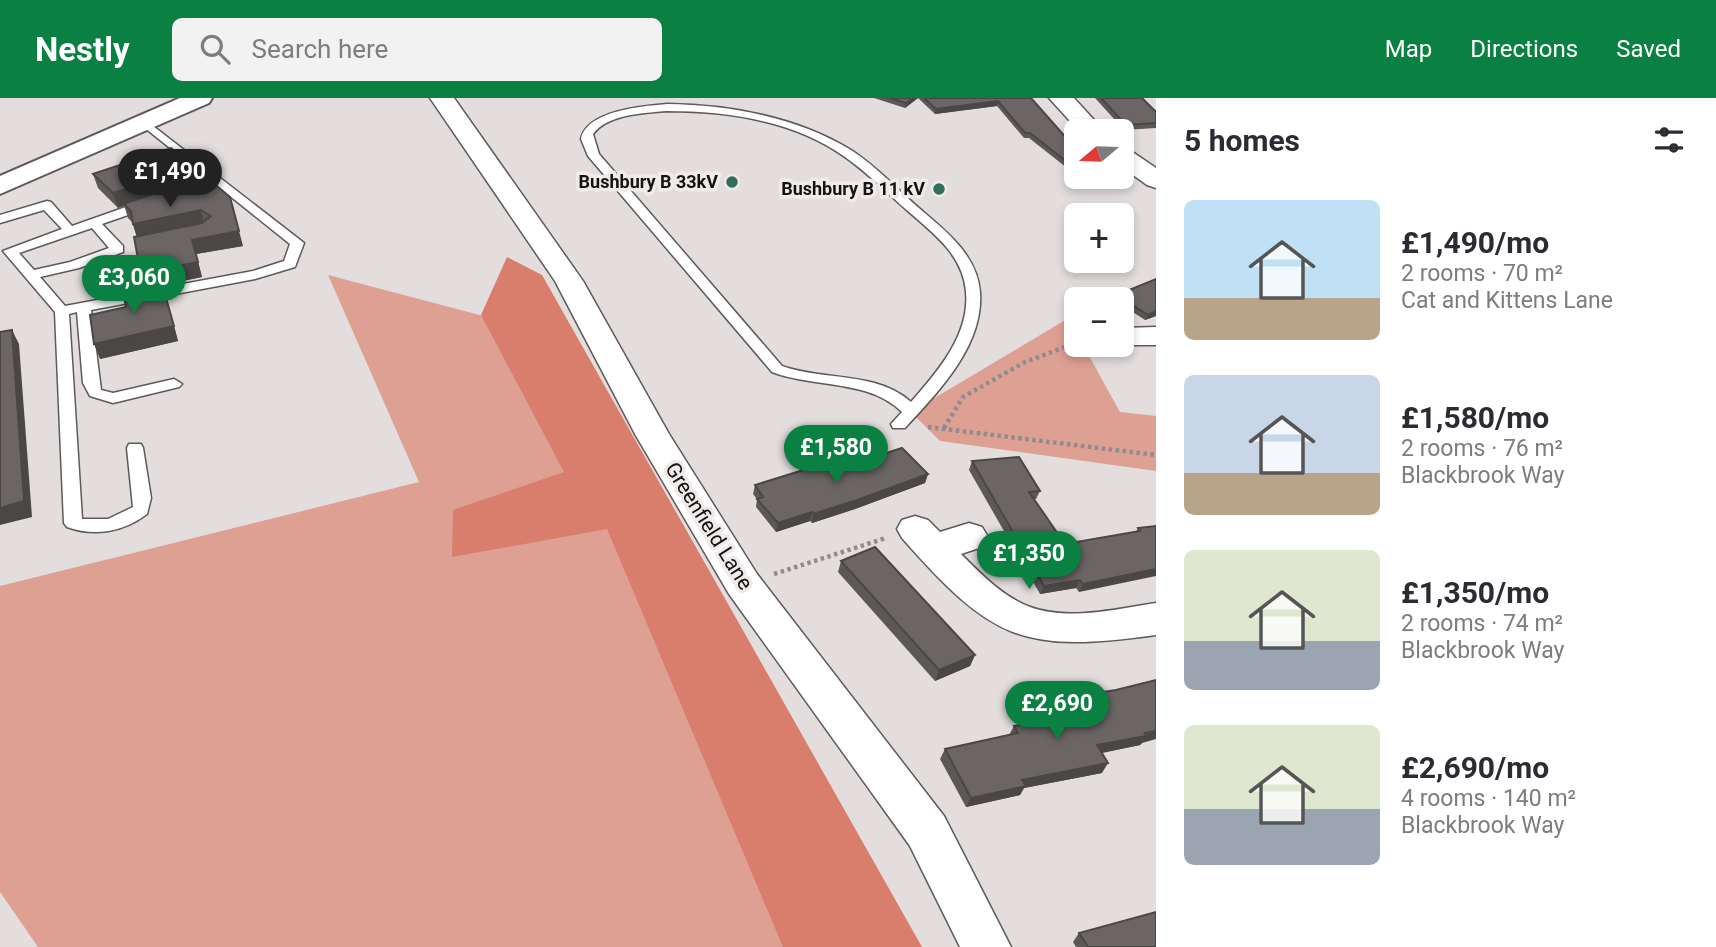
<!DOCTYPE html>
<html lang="en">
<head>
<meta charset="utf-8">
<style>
  :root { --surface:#fff; --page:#f2f2f3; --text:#2b2b33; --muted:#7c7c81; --accent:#0b8043 }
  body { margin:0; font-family:Roboto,sans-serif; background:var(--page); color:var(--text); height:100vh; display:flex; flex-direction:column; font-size:26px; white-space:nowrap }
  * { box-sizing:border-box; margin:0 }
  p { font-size:23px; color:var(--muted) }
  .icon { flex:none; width:38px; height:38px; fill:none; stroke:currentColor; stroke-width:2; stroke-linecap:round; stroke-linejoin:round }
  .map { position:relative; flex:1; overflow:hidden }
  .side { display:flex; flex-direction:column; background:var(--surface); width:560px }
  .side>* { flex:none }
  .needle { width:46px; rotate:251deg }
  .controls { position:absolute; left:1064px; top:21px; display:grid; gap:14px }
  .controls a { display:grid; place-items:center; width:70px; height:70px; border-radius:10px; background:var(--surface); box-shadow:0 4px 10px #0003; font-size:35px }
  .price { position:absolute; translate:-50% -60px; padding:0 16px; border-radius:24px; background:var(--accent); color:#fff; font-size:23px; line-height:46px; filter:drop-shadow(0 2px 4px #0008) }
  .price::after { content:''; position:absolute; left:50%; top:42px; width:21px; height:16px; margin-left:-10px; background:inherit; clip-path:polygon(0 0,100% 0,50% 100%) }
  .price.on { background:#222; color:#fff }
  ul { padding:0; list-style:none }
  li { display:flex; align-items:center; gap:21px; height:175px; padding:0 28px }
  li span { display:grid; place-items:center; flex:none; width:196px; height:140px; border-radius:10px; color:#555 }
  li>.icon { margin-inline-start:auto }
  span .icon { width:84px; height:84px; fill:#fffc; stroke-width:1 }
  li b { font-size:30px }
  h2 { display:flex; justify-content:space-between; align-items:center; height:84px; padding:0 28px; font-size:30px }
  header { display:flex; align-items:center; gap:42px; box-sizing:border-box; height:98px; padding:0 35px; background:var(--accent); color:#fff }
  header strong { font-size:33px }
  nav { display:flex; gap:38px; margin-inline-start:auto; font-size:24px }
  .search { width:490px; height:63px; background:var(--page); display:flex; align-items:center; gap:18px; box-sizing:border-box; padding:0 24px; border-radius:10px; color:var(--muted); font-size:26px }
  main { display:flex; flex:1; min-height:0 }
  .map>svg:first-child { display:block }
  .green { fill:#dfa094 }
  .forest { fill:#d97d6c }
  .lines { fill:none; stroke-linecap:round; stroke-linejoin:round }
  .lane-casing { stroke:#5e5a59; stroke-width:3 }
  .street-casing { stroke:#5e5a59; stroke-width:3 }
  .secondary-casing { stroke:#5e5a59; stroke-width:4 }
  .path { stroke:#908c8b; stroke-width:4.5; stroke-dasharray:3.5 3.5; stroke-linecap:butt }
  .lane { fill:#fff; fill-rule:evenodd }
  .street { fill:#fff; fill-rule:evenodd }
  .secondary { fill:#fff; fill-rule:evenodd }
  .wall { fill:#5c5857 }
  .shaded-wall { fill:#4b4747 }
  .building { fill:#6b6665; stroke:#4b4747; stroke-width:2 }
  .poi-dot { fill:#316f5b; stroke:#f0ebea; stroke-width:2.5 }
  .labels { text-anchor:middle; stroke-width:7; stroke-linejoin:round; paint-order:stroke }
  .far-poi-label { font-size:18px; font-weight:bold; fill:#141312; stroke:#f0ebea; text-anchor:end }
  .street-label { font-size:21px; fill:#141312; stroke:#f0ebea }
</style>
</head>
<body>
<header>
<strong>Nestly</strong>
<div class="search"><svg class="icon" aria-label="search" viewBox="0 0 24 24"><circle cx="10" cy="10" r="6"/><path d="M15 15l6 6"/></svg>Search here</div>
<nav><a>Map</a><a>Directions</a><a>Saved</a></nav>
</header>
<main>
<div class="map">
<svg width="1156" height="849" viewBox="0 0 1156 849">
  <rect width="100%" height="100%" fill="#e3dedd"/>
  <g class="green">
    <polygon points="328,177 533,231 920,849 38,849 0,794 0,488 419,384"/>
    <polygon points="1072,218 1076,229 1076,247 1083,247 1120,314 1156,318 1156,373 940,343 911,314"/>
  </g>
  <polygon class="forest" points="507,159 542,177 922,849 783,849 607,431 452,459 453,412 564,374 481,217"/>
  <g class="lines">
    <defs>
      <g id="lane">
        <path d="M667 6C730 7 797 19 851 52 876 68 898 92 920 111 946 133 977 157 980 194 984 248 938 294 905 330H893L891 326 902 314C869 281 813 290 772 274L588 58 581 41C587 12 644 8 667 6ZM667 13C727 13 795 23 845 59 868 75 888 96 909 114 934 136 963 157 966 194 970 237 937 274 911 304 877 273 823 283 782 268L599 56 593 36C608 16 644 15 667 13Z"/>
        <path d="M144 21 304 145 295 169 255 181 91 212 101 292 113 295 174 281 182 286 179 289 113 305 90 298 83 285 77 214 69 216 82 421H108L133 409 127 350 129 346H141L143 350 151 400 147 416C123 434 95 439 67 429L64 425 55 214 3 153 62 131 44 112 0 125V117L47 103 51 104 72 128 143 103H151V109L102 126 123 148V154L79 170 40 179 65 208 253 173 284 163 290 146 140 26V22ZM92 130 109 150 70 164 34 172 19 155Z"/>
      </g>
      <g id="street">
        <polygon points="430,0 454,0 583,183 669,336 757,476 944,718 1011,849 960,849 910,748 729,496 635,336 555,183"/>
        <polygon points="1049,0 1074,0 1104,33 1079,33"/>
        <polygon points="1122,51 1131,53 1156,70 1156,90 1147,87 1122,69"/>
        <polygon points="1156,229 1156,247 1116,247 1122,247 1122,230"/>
        <path d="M915 418 928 422 940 434 969 425 982 429 988 439 982 449 961 456C981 476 1003 499 1030 509 1069 523 1117 511 1156 505V537C1021 556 991 541 902 440L897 431 902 422Z"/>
      </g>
      <polygon id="secondary" points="180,0 212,0 209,5 0,96 0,78"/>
    </defs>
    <use href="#lane" class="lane-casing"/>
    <use href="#street" class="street-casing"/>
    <use href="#secondary" class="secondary-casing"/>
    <g class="path">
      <polyline points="928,329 1156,357"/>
      <polyline points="944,330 963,299 1025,264 1076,245"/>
      <polyline points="774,476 886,440"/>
    </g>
    <use href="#lane" class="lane"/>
    <use href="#street" class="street"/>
    <use href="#secondary" class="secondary"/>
  </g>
  <g class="wall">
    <polygon points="874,0 1031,0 1076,51 1076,77 1029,40 1024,40 997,8 935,16 918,0 905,10"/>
    <polygon points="1095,0 1142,0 1156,14 1156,30 1124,32"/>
    <polygon points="171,50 243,148 196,156 202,179 163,187 178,243 100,261 126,209 125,193 138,161 137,138 132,124 128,120 124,107 118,110 98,90 93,76"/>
    <polygon points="1156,181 1156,218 1145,222 1122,207 1122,201 1115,201 1117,197"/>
    <polygon points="972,363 1040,393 1036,401 1034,401 1065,446 1136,434 1138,430 1156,428 1079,494 1076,490 1040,496 969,372"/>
    <polygon points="928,376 925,385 855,411 812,425 810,423 776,434 756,409 757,401 753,396 755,387"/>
    <polygon points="841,463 975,557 970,568 935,583 838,474"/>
    <polygon points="1077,598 1142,645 1140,647 1102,655 1102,675 1024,690 1020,697 966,709 940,661 945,651 1009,637 1014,628 1076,616 1071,608"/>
    <polygon points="1079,835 1156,849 1076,849 1073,844"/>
  </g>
  <g class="shaded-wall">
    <polygon points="913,0 918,0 905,10 906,5"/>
    <polygon points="998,3 997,8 935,16 936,11"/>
    <polygon points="161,80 165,94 118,110 113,95"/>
    <polygon points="201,112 204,126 137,140 133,126"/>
    <polygon points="239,133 243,148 196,156 202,179 163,187 178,243 100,261 94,246 174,228 126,194 121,179 192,142"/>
    <polygon points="1156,213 1156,218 1145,222 1148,217"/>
    <polygon points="12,232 19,246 32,419 0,427 0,410"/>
    <polygon points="928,376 925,385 855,411 812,425 813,416"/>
    <polygon points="812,414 810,423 776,434 778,425"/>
    <polygon points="1156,471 1156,478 1079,494 1083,486"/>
    <polygon points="1080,482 1076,490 1040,496 1044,488"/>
    <polygon points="975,557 970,568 935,583 939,572"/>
    <polygon points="1156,633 1156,641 1142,645 1140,647 1091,657 1097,647"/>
    <polygon points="1108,665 1102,675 1024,690 1020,697 966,709 971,700 1022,682"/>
  </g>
  <g class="building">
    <polygon points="890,0 913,0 906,5"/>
    <polygon points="924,0 1031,0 1076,51 1076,71 1030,35 1025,35 998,3 936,11"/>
    <polygon points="1101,0 1142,0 1156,14 1156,25 1126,27"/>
    <polygon points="171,50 230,99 239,133 192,142 198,164 121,179 118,165 138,161 134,139 202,125 211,118 201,112 133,126 131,113 124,106 167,91 168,81 161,80 113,95 93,76"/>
    <polygon points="1156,181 1156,213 1148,217 1117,197"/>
    <polygon points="162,186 174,228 94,246 90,217 126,209 123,193"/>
    <polygon points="12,232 24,403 0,410 0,234"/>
    <polygon points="902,350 928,376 857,402 813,416 812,414 778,425 757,401 763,399 755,387 826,365 832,373"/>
    <polygon points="1019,359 1040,393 1029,394 1065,446 1140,433 1138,430 1156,428 1156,471 1083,486 1080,482 1044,488 972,363"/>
    <polygon points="875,449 975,557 939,572 841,463"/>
    <polygon points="1156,582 1156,633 1145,635 1146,638 1097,647 1108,665 1022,682 1026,688 971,700 945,651 1018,635 1014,628 1087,614 1077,598 1116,592"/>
    <polygon points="1156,814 1156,849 1088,849 1079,835"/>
  </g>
  <g class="poi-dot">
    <circle cx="732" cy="84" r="7"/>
    <circle cx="939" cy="91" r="7"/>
  </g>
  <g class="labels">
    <g class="far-poi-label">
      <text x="718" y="90">Bushbury B 33kV</text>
      <text x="925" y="97">Bushbury B 11 kV</text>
    </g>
    <g class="street-label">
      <text transform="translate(709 428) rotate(58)" y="7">Greenfield Lane</text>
    </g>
  </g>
</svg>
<div class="controls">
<a><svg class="needle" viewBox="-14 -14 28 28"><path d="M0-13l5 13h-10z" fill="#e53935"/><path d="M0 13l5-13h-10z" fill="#7c7c81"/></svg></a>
<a>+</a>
<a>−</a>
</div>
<b class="price on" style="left:170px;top:111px">£1,490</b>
<b class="price" style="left:134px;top:217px">£3,060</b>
<b class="price" style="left:836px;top:387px">£1,580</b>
<b class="price" style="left:1029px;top:493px">£1,350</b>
<b class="price" style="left:1057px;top:643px">£2,690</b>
</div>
<section class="side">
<h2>5 homes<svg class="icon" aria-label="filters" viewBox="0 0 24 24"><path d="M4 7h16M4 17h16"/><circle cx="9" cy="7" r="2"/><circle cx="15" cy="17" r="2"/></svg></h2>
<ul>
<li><span style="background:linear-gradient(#bfe0f5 70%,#b9a48a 0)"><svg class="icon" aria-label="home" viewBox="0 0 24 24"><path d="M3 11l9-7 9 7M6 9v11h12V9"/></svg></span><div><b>£1,490/mo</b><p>2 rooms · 70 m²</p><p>Cat and Kittens Lane</p></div></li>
<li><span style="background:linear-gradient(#c9d6e8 70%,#b9a48a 0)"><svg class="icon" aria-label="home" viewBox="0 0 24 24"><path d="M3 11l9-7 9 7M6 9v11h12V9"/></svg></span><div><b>£1,580/mo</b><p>2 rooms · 76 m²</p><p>Blackbrook Way</p></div></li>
<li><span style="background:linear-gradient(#dfe7d0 65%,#9aa5b1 0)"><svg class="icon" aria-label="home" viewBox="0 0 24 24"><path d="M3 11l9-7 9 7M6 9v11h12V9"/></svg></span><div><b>£1,350/mo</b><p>2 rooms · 74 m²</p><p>Blackbrook Way</p></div></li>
<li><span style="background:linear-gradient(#dfe7d0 60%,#9aa5b1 0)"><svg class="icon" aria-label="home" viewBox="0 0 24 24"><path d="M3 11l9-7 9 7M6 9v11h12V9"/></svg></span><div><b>£2,690/mo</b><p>4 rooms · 140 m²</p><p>Blackbrook Way</p></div></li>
</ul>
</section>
</main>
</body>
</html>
